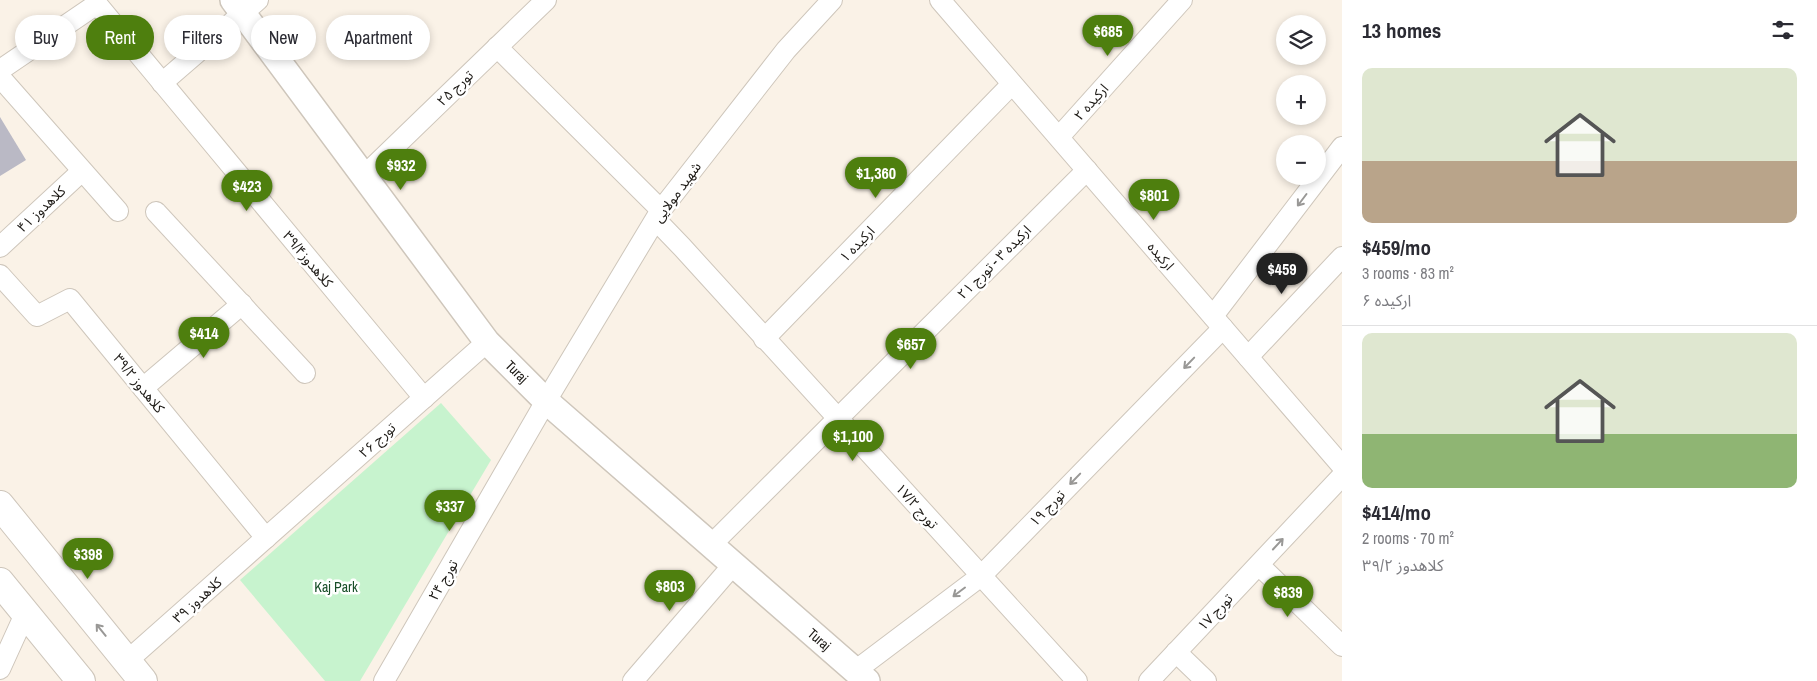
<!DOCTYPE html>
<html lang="en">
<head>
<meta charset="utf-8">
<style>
  :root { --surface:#fff; --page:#f7f7f7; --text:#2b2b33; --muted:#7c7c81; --line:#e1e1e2; --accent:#4e7f0e }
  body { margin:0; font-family:"Archivo Narrow","Noto Sans Arabic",sans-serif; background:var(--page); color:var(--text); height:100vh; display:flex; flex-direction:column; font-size:19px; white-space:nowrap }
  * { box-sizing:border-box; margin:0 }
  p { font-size:16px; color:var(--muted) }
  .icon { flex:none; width:28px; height:28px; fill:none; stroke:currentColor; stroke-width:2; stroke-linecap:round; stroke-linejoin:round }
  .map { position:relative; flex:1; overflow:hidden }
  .sheet { display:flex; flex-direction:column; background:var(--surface); width:475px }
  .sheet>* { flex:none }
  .guide { position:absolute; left:15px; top:15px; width:475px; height:45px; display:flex; gap:10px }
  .fabs { position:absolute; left:1276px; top:15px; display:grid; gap:10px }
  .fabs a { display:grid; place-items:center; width:50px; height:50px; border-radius:50%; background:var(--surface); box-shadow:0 2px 8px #0003; font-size:25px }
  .price { position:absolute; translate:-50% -42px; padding:0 11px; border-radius:18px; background:var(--accent); color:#fff; font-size:16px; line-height:32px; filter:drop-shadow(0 1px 2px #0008) }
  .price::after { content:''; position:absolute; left:50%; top:30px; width:15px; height:11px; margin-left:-8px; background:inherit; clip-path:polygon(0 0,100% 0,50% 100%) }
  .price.selected { background:#222; color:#fff }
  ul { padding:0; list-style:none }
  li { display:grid; align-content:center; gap:10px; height:265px; padding:0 20px }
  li+li { border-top:1px solid var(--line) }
  li span { display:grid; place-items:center; height:155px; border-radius:10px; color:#555 }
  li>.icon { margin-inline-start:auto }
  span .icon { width:90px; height:90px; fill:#fffc; stroke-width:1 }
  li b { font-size:21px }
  h2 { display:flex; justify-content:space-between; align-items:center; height:60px; padding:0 20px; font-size:21px }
  .chip { padding:0 18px; border-radius:22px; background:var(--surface); box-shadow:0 2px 8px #0003; font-size:18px; line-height:45px }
  .chip.selected { background:var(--accent); color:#fff }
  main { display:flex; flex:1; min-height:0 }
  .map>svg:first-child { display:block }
  .green { fill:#c7f3ce }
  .building { fill:#bab9c5 }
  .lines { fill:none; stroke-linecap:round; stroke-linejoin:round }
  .minor-casing { stroke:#cec6bb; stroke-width:22 }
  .tertiary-casing { stroke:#cec6bb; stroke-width:28 }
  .secondary-casing { stroke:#cec6bb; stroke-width:30 }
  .minor { stroke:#fff; stroke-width:20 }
  .tertiary { stroke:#fff; stroke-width:25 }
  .secondary { stroke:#fff; stroke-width:28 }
  .oneway { stroke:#999896 }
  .labels { text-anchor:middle; stroke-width:5; stroke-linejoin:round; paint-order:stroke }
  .street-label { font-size:14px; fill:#1d1a16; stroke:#fff }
  .park-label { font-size:14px; fill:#174d27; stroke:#fff }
</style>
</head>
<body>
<main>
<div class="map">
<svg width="1342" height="681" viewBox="0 0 1342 681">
  <rect width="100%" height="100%" fill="#faf2e7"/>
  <polygon class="green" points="441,403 491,460 360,681 325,681 240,580"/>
  <polygon class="building" points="0,117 26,160 0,176"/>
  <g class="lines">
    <defs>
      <g id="minor">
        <polyline points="940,0 1342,466"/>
        <polyline points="497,47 661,210"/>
        <polyline points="0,70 97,4 424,398"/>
        <polyline points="0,77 118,211"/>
        <polyline points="162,83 258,0"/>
        <polyline points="1059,137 1182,0"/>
        <polyline points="364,176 546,0"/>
        <polyline points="156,212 305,373"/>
        <polyline points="656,220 682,247 1077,681"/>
        <polyline points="0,247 82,171"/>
        <polyline points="0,275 37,316 70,299 266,538"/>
        <polyline points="1213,316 1342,147"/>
        <polyline points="764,339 1012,84"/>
        <polyline points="1248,357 1342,257"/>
        <polyline points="143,388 242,304"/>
        <polyline points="711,545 1087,170"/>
        <polyline points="1259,565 1342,646"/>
        <polyline points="1176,652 1206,681"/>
        <polyline points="127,661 487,342"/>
        <polyline points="0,669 25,614"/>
        <polyline points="855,671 981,576 1223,328"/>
        <polyline points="384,681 546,401 661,210 786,50 832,0"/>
        <polyline points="633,681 733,565"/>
        <polyline points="1149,681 1342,476"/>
      </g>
      <g id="tertiary">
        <path id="s1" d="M233 0 487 342 546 401 867 681"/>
      </g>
      <g id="secondary">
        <polyline points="0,505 143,681"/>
        <polyline points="0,582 81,681"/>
      </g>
    </defs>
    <use href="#minor" class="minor-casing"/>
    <use href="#tertiary" class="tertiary-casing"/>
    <use href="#secondary" class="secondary-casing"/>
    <use href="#minor" class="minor"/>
    <use href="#tertiary" class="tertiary"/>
    <use href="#secondary" class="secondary"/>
  </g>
  <defs><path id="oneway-shaft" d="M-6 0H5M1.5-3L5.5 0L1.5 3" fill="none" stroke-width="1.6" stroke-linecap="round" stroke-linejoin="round" transform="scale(1.25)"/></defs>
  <g class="oneway">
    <use href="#oneway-shaft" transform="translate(1302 200) rotate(127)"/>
    <use href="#oneway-shaft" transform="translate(1189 363) rotate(134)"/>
    <use href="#oneway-shaft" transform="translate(1075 479) rotate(134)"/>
    <use href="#oneway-shaft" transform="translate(1278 544) rotate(-47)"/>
    <use href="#oneway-shaft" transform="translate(959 592) rotate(143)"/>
    <use href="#oneway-shaft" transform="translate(101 630) rotate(-129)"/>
  </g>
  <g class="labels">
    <g class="street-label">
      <text transform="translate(455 88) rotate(-44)" y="5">تورج ۲۵</text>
      <text transform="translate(1091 102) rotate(-48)" y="5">ارکیده ۲</text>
      <text transform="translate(677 192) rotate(-54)" y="5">شهید مولایی</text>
      <text transform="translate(41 209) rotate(-43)" y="5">کلاهدوز ۴۱</text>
      <text transform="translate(857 244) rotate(-46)" y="5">ارکیده ۱</text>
      <text transform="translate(1161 256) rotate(49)" y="5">ارکیده</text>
      <text transform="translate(308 259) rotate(50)" y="5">کلاهدوز۳۹/۴</text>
      <text transform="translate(994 262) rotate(-45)" y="5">ارکیده ۳ - تورج ۲۱</text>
      <text dy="5" stroke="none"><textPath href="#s1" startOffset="468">Turaj</textPath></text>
      <text transform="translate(139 383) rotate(51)" y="5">کلاهدوز ۳۹/۲</text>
      <text transform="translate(377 440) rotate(-42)" y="5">تورج ۲۶</text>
      <text transform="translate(917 506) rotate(48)" y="5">تورج ۱۷/۲</text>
      <text transform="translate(1047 508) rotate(-46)" y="5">تورج ۱۹</text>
      <text transform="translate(443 580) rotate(-60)" y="5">تورج ۲۴</text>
      <text transform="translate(197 600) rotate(-42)" y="5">کلاهدوز ۳۹</text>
      <text transform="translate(1215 612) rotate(-47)" y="5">تورج ۱۷</text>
      <text dy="5" stroke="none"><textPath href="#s1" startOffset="872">Turaj</textPath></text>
    </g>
    <g class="park-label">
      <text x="336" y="592">Kaj Park</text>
    </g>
  </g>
</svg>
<div class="fabs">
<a><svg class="icon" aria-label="layers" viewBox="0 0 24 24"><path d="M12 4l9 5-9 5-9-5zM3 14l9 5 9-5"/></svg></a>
<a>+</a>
<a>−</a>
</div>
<b class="price" style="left:1108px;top:57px">$685</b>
<b class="price" style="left:401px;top:191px">$932</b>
<b class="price" style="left:876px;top:199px">$1,360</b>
<b class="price" style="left:247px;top:212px">$423</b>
<b class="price" style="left:1154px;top:221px">$801</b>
<b class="price selected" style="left:1282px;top:295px">$459</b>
<b class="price" style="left:204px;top:359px">$414</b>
<b class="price" style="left:911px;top:370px">$657</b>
<b class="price" style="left:853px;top:462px">$1,100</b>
<b class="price" style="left:450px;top:532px">$337</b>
<b class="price" style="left:88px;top:580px">$398</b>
<b class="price" style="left:670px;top:612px">$803</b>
<b class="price" style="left:1288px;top:618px">$839</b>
<div class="guide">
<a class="chip">Buy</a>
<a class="chip selected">Rent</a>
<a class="chip">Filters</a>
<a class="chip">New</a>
<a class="chip">Apartment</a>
</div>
</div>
<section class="sheet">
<h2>13 homes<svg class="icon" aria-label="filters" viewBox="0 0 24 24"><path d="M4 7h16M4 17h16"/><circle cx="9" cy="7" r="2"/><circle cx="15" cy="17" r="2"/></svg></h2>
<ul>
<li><span style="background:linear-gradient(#dfe7d0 60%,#b9a48a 0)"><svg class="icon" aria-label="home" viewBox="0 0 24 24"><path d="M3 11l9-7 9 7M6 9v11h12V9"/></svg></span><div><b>$459/mo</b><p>3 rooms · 83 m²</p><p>ارکیده ۶</p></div></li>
<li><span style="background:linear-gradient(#dfe7d0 65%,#8fb573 0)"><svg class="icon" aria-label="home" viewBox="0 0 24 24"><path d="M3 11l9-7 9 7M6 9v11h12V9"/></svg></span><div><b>$414/mo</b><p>2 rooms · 70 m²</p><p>کلاهدوز ۳۹/۲</p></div></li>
</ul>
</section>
</main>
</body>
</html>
